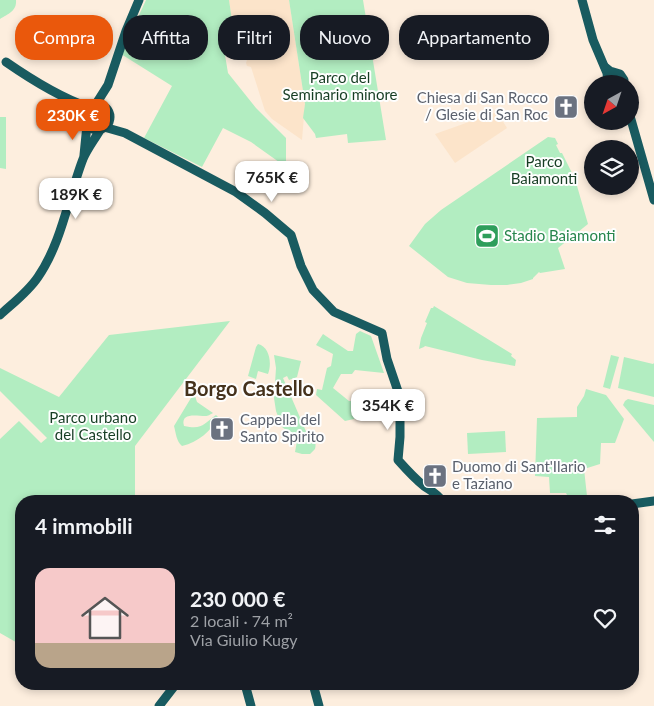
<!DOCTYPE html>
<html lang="it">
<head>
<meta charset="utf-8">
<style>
  :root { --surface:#171b24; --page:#20242c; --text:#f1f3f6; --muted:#9ea1a6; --line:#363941; --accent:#ea580c }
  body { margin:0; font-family:Lato,sans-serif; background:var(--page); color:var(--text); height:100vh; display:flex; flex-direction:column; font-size:19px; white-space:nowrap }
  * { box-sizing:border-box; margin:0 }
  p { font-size:16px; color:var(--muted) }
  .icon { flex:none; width:28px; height:28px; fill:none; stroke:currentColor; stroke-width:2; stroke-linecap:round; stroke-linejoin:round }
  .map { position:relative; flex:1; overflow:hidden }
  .sheet { position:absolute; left:15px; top:495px; width:624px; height:195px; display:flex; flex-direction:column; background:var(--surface); border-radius:20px; box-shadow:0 2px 8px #0003 }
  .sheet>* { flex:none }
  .guide { position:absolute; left:15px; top:15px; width:625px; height:45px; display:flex; gap:10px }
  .needle { width:32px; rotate:220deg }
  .controls { position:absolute; left:584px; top:75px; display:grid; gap:10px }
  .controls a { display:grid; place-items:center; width:55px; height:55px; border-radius:50%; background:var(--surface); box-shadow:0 2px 8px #0003; font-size:25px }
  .price { position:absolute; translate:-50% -42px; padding:0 11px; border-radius:10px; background:#fff; color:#222; font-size:16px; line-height:32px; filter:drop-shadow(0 1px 2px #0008) }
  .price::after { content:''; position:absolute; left:50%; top:30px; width:15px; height:11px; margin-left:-8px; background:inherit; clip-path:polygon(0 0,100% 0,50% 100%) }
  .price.on { background:var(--accent); color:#fff }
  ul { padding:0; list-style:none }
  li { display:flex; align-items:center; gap:15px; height:125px; padding:0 20px }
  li+li { border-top:1px solid var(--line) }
  li span { display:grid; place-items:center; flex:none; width:140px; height:100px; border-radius:15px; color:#555 }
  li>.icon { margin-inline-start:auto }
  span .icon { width:60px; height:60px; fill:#fffc; stroke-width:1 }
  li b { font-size:21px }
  h2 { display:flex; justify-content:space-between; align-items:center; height:60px; padding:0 20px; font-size:21px }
  .chip { padding:0 18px; border-radius:20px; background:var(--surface); box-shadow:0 2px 8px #0003; font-size:18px; line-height:45px }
  .chip.on { background:var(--accent); color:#fff }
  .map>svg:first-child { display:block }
  .built { fill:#fce4ca }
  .green { fill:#b2edc1 }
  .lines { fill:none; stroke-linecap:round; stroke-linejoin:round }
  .major { stroke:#195b60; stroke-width:9 }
  .labels { text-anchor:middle; stroke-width:4; stroke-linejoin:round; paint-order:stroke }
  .park-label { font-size:15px; fill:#163d23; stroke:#fefefe }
  .worship-label { font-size:15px; fill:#5b616d; stroke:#fefefe; text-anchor:start }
  .leisure-label { font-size:15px; fill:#27864d; stroke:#fefefe; text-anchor:start }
  .district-label { font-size:20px; font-weight:bold; fill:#45321c; stroke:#fefefe }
</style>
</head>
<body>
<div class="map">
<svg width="654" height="706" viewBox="0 0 654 706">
  <rect width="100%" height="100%" fill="#fdeede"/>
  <g class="built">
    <polygon points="229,0 289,0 305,104 302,140 272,119 265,111 251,67 247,66 246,63 247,60 250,58 249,54 250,54 246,31 234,34"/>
    <polygon points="497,112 507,128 455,163 435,134"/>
  </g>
  <g class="green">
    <path d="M0 0H16C17 11 8 14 0 19Z"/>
    <polygon points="146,0 229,0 234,34 222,37 228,73 256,108 286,138 286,167 251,142 223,128 202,167 144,138 172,86 121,54"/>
    <polygon points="289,0 363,0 386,140 348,143 347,134 316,138 315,134 303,118 305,104"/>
    <polygon points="0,117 6,117 6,169 0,168"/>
    <polygon points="548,137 555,138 558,144 556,145 560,153 562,153 575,179 588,224 558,248 565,269 540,273 539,272 533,278 533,279 521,283 507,285 491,285 467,283 448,277 409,246 425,224 441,210"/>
    <polygon points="434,306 512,354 511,356 516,360 515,366 482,360 425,346 424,347 419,349 421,338 427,323 425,322 431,308 433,308"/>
    <polygon points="230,321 135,446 135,501 21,501 21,645 0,633 0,439 19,421 41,443 47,438 0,391 0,368 59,397 109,335"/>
    <polygon points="360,331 371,336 384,373 355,370 352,374 341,374 333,388 349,401 353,401 355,405 353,407 356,415 354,419 345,421 316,395 317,389 322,390 327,368 331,366 333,354 316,345 323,334 348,351 353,351 356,334"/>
    <path d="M258 344C270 347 272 364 268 374L258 371 256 379 248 376 256 347Z"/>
    <path d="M274 355 301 361 297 377 289 380 287 376 283 378 308 436C314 439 317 442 315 449L310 454H302L295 452 297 441 293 435 282 427 276 411 274 398 276 368Z"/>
    <polygon points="611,355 619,357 610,389 603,387"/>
    <polygon points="624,357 653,364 654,363 654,397 618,388"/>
    <polygon points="586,389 606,395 624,419 615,443 601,443 600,464 584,469 587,496 570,501 566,493 550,493 549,477 535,476 537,418 577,417 577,407 584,396"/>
    <path d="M194 393 197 402 213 413C209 415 209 416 205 416 197 416 180 412 184 426 203 430 203 424 216 415L219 418C210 431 199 442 182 446 176 441 176 433 174 426Z"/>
    <polygon points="628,399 654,405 654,442 623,405 625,401"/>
    <polygon points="505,431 506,452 468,454 467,433"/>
  </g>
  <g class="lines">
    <g class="major">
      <polyline points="582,0 593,40 607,73 608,84"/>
      <path d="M6 62C32 80 59 97 88 107"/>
      <polyline points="605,67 610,71 620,74 624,80 623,84"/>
      <polyline points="96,104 108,85 126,31 139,0"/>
      <circle cx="97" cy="117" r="13"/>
      <polyline points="630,116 654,200"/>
      <path d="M104 127 125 133 236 192 265 213 291 235 301 266 313 290 334 312 382 333 387 359 405 412 400 419V437L398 460C406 469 414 478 424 486 431 491 438 494 442 501"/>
      <polyline points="84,155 87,125"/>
      <path d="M0 315C13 303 28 292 38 277 62 242 68 198 83 159 87 149 95 139 100 130"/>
      <polyline points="632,504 654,501"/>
      <polyline points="245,684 251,706"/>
      <polyline points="313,684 319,706"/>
      <polyline points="159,706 176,684"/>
    </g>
  </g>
  <defs>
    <symbol id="church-square" viewBox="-11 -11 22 22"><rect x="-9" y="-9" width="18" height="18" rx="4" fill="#6b7280" stroke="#fefefe"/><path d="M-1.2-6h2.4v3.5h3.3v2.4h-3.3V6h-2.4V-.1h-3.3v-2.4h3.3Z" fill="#fff"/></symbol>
    <symbol id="stadium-square" viewBox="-11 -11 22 22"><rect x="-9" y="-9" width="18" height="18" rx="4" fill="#2e9e5b" stroke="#fefefe"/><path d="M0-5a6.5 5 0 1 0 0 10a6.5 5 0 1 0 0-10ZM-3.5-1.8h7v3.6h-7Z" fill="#fff"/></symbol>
  </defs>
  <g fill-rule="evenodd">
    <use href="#church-square" x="552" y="93" width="28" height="28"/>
    <use href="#stadium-square" x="473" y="222" width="28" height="28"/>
    <use href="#church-square" x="208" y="415" width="28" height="28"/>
    <use href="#church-square" x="421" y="462" width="28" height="28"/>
  </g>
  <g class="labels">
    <g class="park-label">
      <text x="340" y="83">Parco del<tspan x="340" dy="17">Seminario minore</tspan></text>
      <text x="544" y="167">Parco<tspan x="544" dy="17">Baiamonti</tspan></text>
      <text x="93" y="423">Parco urbano<tspan x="93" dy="17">del Castello</tspan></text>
    </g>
    <g class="worship-label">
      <text x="548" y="103" text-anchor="end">Chiesa di San Rocco<tspan x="548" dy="17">/ Glesie di San Roc</tspan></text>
      <text x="240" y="425">Cappella del<tspan x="240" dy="17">Santo Spirito</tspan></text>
      <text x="452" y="472">Duomo di Sant'Ilario<tspan x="452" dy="17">e Taziano</tspan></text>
    </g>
    <g class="leisure-label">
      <text x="504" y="241">Stadio Baiamonti</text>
    </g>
    <g class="district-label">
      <text x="249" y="396">Borgo Castello</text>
    </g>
  </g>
</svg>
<div class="controls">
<a><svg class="needle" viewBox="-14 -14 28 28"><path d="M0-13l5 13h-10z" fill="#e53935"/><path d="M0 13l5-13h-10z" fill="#9ea1a6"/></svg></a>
<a><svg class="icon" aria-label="layers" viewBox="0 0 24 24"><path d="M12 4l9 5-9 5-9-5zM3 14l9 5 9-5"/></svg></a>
</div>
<b class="price on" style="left:73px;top:141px">230K €</b>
<b class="price" style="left:272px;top:203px">765K €</b>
<b class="price" style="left:76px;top:220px">189K €</b>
<b class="price" style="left:388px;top:431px">354K €</b>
<div class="guide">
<a class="chip on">Compra</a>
<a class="chip">Affitta</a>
<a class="chip">Filtri</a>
<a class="chip">Nuovo</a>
<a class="chip">Appartamento</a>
</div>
<section class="sheet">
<h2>4 immobili<svg class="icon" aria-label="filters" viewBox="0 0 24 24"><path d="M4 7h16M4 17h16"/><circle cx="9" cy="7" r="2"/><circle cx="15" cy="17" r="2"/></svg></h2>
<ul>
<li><span style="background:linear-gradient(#f6c9c9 75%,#b9a48a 0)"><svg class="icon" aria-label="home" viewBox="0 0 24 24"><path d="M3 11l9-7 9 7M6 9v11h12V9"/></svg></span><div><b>230 000 €</b><p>2 locali · 74 m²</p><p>Via Giulio Kugy</p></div><svg class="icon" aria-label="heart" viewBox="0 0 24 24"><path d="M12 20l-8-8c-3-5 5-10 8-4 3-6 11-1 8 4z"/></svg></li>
</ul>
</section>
</div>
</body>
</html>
